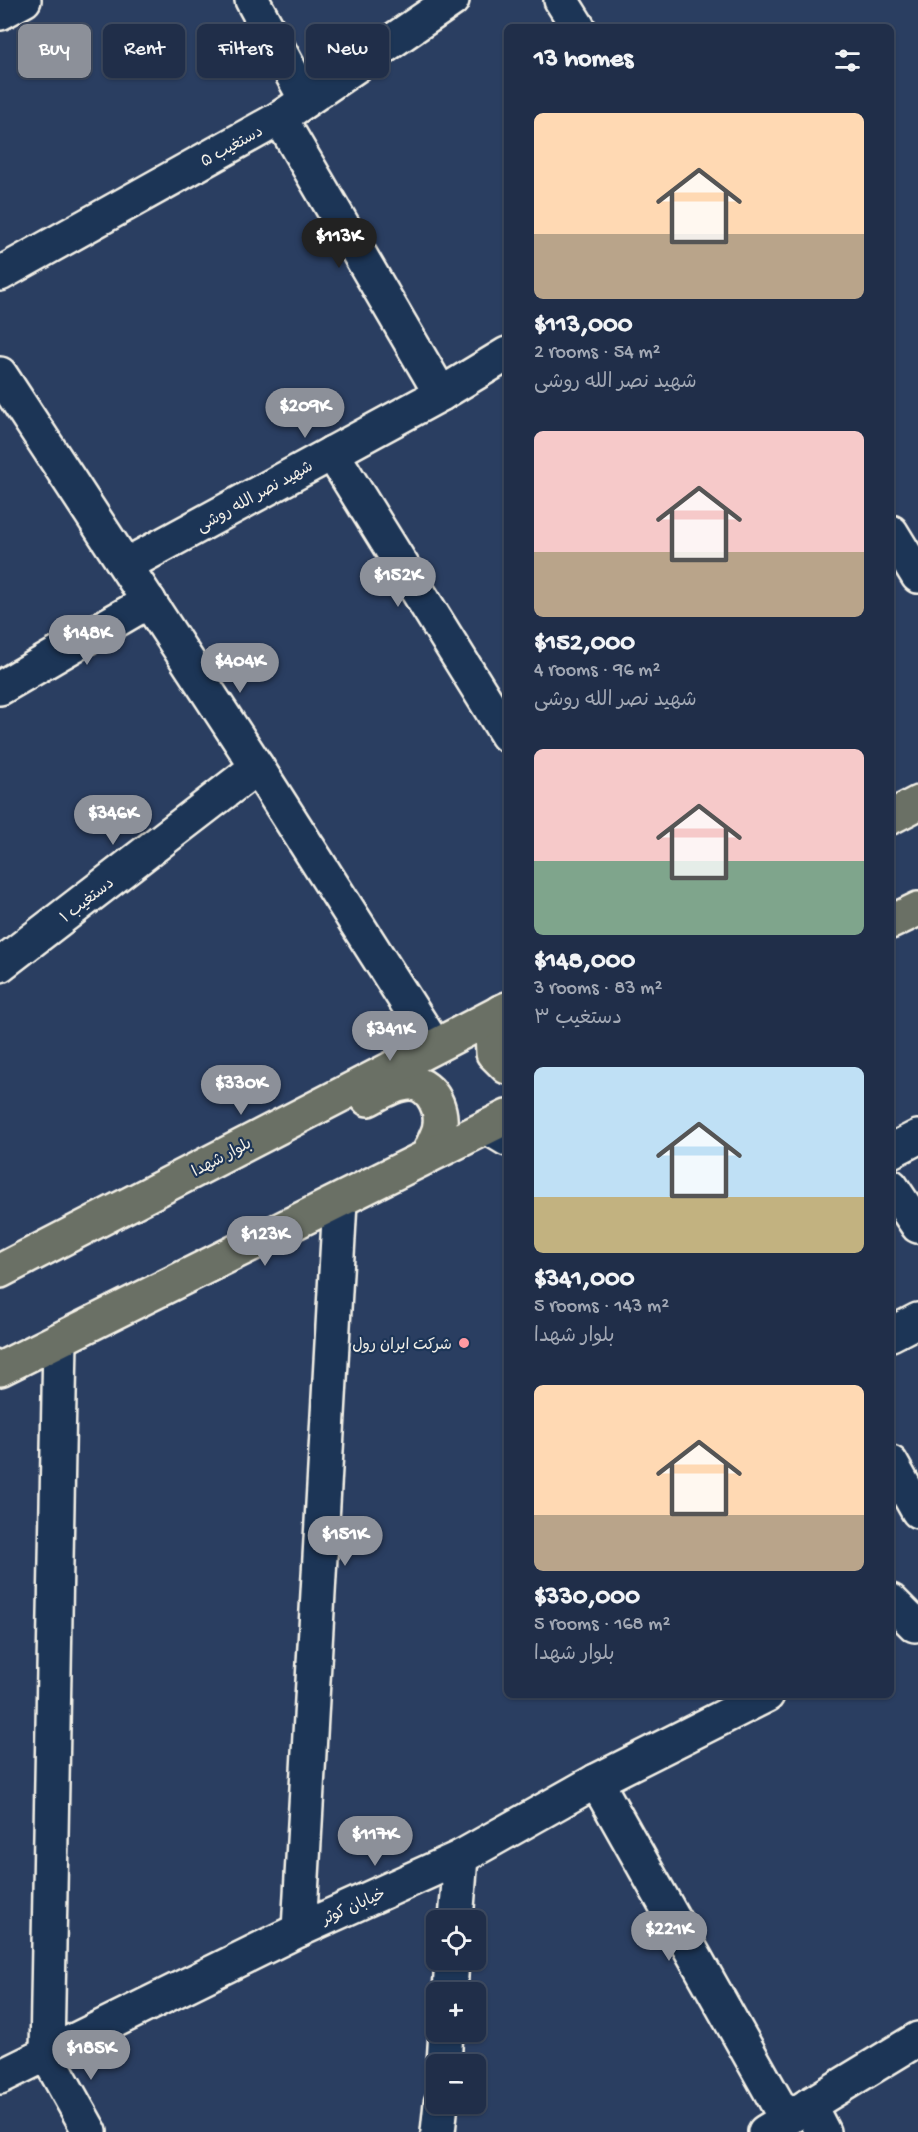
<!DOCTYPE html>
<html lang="en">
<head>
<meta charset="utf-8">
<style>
  :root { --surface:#202e49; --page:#2d3a53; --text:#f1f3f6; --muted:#a2a8b4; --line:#3d4a61; --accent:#8c9099 }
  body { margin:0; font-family:"Gochi Hand","Playpen Sans Arabic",sans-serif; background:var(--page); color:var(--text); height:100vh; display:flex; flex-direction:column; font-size:22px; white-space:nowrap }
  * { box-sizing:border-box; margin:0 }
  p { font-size:20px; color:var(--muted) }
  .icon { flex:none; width:33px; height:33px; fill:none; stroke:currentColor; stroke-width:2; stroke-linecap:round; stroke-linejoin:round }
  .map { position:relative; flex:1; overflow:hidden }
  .panel { position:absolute; left:504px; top:24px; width:390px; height:1674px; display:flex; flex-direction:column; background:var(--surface); border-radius:9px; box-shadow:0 2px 4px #0004,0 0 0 2px var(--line) }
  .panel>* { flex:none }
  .banner { position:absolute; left:18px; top:24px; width:396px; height:54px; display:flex; gap:12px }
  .fabs { position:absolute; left:426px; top:1910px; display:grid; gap:12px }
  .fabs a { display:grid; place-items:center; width:60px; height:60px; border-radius:9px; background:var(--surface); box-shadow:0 2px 4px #0004,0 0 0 2px var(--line); font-size:30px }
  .price { position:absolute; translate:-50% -51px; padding:0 14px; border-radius:21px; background:var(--accent); color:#fff; font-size:20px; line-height:39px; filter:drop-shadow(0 2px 3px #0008) }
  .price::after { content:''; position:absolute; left:50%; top:36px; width:18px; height:14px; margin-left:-9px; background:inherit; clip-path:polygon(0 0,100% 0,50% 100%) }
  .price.selected { background:#222; color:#fff }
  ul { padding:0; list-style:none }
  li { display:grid; align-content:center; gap:12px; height:318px; padding:0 30px }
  li span { display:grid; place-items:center; height:186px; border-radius:9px; color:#555 }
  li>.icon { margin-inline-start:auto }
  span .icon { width:108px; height:108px; fill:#fffc; stroke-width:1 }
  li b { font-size:26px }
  h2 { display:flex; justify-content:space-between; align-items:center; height:72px; padding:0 30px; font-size:26px }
  .pill { padding:0 21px; border-radius:9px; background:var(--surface); box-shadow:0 2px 4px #0004,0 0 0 2px var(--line); font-size:21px; line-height:54px }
  .pill.selected { background:var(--accent); color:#fff }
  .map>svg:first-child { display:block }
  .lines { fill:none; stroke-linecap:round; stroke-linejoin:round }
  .minor-casing { stroke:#f4f1e8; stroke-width:38 }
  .major-casing { stroke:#f4f1e8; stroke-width:38 }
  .minor { stroke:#1d3557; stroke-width:33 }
  .major { stroke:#6b7065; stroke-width:33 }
  .poi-dot { fill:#ff9aa2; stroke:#1d3557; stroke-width:2 }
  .labels { text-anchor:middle; stroke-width:4.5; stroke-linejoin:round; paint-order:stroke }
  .street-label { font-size:16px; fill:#f4f1e8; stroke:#1d3557 }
  .poi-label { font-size:16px; fill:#f4f1e8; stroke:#1d3557; text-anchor:end }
</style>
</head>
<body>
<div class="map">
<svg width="918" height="2132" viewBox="0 0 918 2132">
  <rect width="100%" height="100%" fill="#2a3e61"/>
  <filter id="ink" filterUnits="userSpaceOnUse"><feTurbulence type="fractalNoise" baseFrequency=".0167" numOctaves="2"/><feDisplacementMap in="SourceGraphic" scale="12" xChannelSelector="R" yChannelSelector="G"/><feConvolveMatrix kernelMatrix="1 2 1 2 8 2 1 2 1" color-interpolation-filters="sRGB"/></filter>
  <g filter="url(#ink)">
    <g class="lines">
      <defs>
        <g id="minor">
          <polyline points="252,0 305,98"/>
          <polyline points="561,0 578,27"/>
          <polyline points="0,13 24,0"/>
          <polyline points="280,118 441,394"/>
          <polyline points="0,274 280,118 452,0"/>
          <polyline points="0,374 257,767 434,1045"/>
          <polyline points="332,453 507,735"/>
          <polyline points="891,532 918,576"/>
          <polyline points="126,565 441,394 507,354"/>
          <polyline points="0,688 149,601"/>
          <polyline points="0,965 257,767"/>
          <polyline points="487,1127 507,1139"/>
          <polyline points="891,1151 918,1137"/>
          <polyline points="891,1186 918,1226"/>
          <polyline points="891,1334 918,1320"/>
          <polyline points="60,1340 47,2055 90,2132"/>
          <polyline points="891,1463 918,1511"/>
          <polyline points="891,1601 915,1625"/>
          <polyline points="596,1781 786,2119"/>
          <polyline points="456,1920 461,1857"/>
          <polyline points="299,1930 340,1202"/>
          <polyline points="450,1992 452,1959"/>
          <polyline points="444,2064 446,2031"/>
          <polyline points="0,2077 299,1930 461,1857 596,1781 767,1695"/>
          <polyline points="809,2105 823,2132"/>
          <polyline points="438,2132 441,2103"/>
          <polyline points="765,2132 918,2039"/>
        </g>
        <g id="major">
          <polyline points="891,817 918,803"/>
          <polyline points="891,922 918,909"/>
          <polyline points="500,1012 492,1034 493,1053 507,1067"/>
          <path d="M368 1099C381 1092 397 1082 412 1083 433 1085 444 1112 439 1130 436 1139 431 1148 428 1156"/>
          <polyline points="0,1271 507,1009"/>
          <polyline points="0,1369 507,1117"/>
        </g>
      </defs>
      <use href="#minor" class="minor-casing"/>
      <use href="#major" class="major-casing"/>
      <use href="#minor" class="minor"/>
      <use href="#major" class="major"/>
    </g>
  </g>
  <circle class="poi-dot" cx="464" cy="1343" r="6"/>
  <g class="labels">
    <g class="street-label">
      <text transform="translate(231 145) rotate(-29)" y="6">دستغیب ۵</text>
      <text transform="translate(254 495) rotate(-29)" y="6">شهید نصر الله روشی</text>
      <text transform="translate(86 899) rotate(-38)" y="6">دستغیب ۱</text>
      <text transform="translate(221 1156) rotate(-28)" y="6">بلوار شهدا</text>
      <text transform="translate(353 1905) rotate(-24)" y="6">خیابان کوثر</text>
    </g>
    <g class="poi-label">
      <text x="452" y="1349">شرکت ایران رول</text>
    </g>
  </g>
</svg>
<div class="fabs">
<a><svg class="icon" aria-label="locate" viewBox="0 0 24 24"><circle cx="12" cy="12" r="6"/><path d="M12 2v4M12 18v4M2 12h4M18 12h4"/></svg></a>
<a>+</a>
<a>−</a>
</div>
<b class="price selected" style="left:339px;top:269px">$113K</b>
<b class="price" style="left:305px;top:439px">$209K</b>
<b class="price" style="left:398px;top:608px">$152K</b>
<b class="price" style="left:87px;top:666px">$148K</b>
<b class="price" style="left:240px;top:694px">$404K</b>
<b class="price" style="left:113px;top:846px">$346K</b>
<b class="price" style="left:390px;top:1062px">$341K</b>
<b class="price" style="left:241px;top:1116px">$330K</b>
<b class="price" style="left:265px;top:1267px">$123K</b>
<b class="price" style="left:345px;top:1567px">$151K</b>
<b class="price" style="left:375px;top:1867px">$117K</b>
<b class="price" style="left:669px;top:1962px">$221K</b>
<b class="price" style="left:91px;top:2081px">$185K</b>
<div class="banner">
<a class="pill selected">Buy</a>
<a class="pill">Rent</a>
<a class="pill">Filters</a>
<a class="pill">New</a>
</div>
<section class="panel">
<h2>13 homes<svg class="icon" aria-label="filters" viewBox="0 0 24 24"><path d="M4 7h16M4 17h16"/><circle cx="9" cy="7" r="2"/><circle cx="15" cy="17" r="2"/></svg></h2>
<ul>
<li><span style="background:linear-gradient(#ffd9b3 65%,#b9a48a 0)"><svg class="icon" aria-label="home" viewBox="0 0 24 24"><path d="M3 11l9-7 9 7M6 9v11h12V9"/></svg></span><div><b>$113,000</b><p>2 rooms · 54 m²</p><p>شهید نصر الله روشی</p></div></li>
<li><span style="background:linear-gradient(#f6c9c9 65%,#b9a48a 0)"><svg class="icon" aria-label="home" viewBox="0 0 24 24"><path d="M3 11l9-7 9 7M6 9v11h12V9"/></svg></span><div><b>$152,000</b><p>4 rooms · 96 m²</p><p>شهید نصر الله روشی</p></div></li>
<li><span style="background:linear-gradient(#f6c9c9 60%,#7fa58c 0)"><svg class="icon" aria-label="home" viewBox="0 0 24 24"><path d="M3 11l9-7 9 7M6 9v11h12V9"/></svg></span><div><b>$148,000</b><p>3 rooms · 83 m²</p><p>دستغیب ۳</p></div></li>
<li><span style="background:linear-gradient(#bfe0f5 70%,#c2b280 0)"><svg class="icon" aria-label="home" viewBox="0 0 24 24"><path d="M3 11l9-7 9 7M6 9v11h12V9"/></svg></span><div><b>$341,000</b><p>5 rooms · 143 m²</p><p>بلوار شهدا</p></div></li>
<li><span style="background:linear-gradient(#ffd9b3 70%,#b9a48a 0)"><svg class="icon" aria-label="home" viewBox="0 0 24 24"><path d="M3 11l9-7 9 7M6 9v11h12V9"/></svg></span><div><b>$330,000</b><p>5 rooms · 168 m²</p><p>بلوار شهدا</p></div></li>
</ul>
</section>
</div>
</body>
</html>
